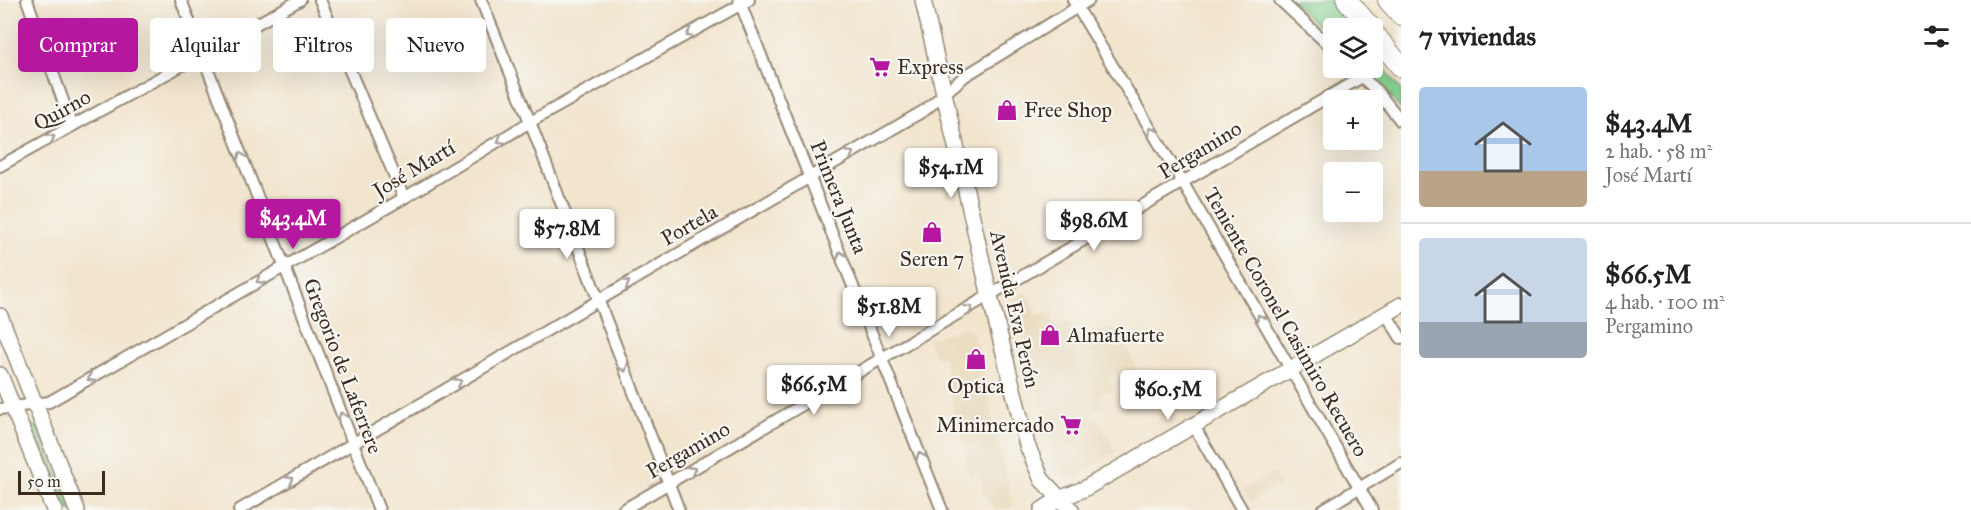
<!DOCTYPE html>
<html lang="es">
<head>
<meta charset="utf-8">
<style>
  :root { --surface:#fff; --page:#f6f6f6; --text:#222; --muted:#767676; --line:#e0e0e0; --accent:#b5179e }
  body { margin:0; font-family:"IM FELL Great Primer",serif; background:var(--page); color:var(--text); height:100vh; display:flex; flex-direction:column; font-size:22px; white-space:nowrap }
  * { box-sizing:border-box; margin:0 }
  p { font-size:20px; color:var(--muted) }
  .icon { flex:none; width:33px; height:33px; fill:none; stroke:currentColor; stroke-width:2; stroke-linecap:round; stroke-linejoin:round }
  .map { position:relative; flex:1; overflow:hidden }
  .sheet { display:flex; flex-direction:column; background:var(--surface); width:570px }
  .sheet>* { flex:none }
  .banner { position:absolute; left:18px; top:18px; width:570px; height:54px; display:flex; gap:12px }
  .controls { position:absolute; left:1323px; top:18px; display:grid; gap:12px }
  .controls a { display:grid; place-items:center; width:60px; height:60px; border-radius:6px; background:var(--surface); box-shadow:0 6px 24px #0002; font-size:30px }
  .scale { position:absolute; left:18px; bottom:15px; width:87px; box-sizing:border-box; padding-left:6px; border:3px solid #3b2a1e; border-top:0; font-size:16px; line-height:21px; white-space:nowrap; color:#3b2a1e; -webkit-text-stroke:4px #f6f6f2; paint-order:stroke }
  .price { position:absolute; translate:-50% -51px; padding:0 14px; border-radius:6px; background:#fff; color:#222; font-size:20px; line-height:39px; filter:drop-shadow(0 2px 3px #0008) }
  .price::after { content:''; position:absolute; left:50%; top:36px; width:18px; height:14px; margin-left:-9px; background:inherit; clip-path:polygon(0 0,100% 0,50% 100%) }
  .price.active { background:var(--accent); color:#fff }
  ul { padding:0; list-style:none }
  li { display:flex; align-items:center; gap:18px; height:150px; padding:0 18px }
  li+li { border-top:2px solid var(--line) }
  li span { display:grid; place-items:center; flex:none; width:168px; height:120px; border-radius:6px; color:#555 }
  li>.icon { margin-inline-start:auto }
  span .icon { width:72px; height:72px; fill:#fffc; stroke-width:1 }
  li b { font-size:26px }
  h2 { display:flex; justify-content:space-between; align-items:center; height:72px; padding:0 18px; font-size:26px }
  .chip { padding:0 21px; border-radius:6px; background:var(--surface); box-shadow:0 6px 24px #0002; font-size:21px; line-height:54px }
  .chip.active { background:var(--accent); color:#fff }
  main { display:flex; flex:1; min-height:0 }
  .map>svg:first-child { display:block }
  .built { fill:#e8d9ba }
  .green { fill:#81cf8d; stroke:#5e7c56; stroke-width:1.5 }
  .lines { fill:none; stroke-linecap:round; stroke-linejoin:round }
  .street-casing { stroke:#968876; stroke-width:14 }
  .secondary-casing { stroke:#968876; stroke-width:18 }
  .highway-casing { stroke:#968876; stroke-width:22 }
  .street { stroke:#fff; stroke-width:10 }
  .secondary { stroke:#fff; stroke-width:15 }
  .highway { stroke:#fff; stroke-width:20 }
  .oneway { stroke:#a79f9a }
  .labels { text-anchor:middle; stroke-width:4.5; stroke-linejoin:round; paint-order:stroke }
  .poi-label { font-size:21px; fill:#3b2a1e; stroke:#f6f6f2; text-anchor:start }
  .street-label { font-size:21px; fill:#3b2a1e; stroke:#f6f6f2 }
</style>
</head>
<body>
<main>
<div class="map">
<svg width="1401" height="510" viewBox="0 0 1401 510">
  <rect width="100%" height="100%" fill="#f6f6f2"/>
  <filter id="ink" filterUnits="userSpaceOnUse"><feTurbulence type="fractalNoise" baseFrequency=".0167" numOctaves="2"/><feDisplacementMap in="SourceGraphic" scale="12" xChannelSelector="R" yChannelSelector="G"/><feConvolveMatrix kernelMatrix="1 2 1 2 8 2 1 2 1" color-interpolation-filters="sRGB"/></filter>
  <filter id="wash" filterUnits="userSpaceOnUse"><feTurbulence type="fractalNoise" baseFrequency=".008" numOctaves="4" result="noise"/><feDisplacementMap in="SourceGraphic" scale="24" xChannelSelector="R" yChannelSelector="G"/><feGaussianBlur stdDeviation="1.35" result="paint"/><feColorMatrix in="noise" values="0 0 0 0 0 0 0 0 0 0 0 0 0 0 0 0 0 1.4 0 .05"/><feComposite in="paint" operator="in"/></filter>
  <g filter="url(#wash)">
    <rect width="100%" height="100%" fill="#f2e5ce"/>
    <g class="built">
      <polygon points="1027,292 1037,315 1050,311 1055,326 1072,322 1075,337 1115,328 1138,370 1108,377 1116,390 1100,394 1107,407 1093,411 1116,452 1074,478 1057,474 1020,303 1020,296"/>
      <polygon points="964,327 973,332 1013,504 1009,510 995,510 981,488 982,487 979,473 970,475 965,460 967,460 961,431 958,431 954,415 944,357 936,358 927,340"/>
      <polygon points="1273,472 1280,485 1251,502 1243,490"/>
    </g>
    <g class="green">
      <polygon points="1291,0 1330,0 1354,28 1334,28 1333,41"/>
      <polygon points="1373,53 1401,90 1401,110 1381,85 1357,68 1372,68"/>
      <polygon points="33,426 37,426 72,510 59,510 29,428"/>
    </g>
  </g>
  <g filter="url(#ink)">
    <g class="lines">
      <defs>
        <g id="street">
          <polyline points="27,0 72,126"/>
          <polyline points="181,0 379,510"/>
          <polyline points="320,0 404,198"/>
          <polyline points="481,0 530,122 679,510"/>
          <polyline points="739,0 942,510"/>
          <polyline points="1073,0 1183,183 1372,510"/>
          <polyline points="1280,0 1334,50"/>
          <polyline points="1352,68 1376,90 1401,121"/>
          <polyline points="0,166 300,0"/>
          <polyline points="1386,314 1401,338"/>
          <polyline points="0,409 49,402 404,198 530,122 749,0"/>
          <polyline points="1194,426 1242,510"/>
          <polyline points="239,510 925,110 965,76 1089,0"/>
          <polyline points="623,510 1362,77"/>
          <polyline points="1322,510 1401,463"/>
        </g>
        <g id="secondary">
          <polyline points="923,0 990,297 1027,445 1042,480 1071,510"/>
          <polyline points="0,316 77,510"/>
          <polyline points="0,375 54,510"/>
          <polyline points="1042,510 1059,499 1084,489 1401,305"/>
        </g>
        <g id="highway">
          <polyline points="1347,0 1371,28"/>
          <polyline points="1388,0 1401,15"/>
          <polyline points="1372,31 1401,67"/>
        </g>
      </defs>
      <use href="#street" class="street-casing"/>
      <use href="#secondary" class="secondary-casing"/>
      <use href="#highway" class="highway-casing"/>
      <use href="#street" class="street"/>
      <use href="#secondary" class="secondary"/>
      <use href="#highway" class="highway"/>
    </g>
    <defs><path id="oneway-chevron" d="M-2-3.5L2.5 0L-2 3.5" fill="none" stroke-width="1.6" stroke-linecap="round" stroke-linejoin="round" transform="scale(1.5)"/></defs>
    <g class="oneway">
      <use href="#oneway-chevron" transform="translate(690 34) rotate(151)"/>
      <use href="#oneway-chevron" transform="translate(1152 131) rotate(-121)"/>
      <use href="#oneway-chevron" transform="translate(51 138) rotate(-29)"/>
      <use href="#oneway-chevron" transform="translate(501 140) rotate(149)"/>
      <use href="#oneway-chevron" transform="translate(850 154) rotate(-30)"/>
      <use href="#oneway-chevron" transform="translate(241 156) rotate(-111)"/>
      <use href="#oneway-chevron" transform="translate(841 255) rotate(-111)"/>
      <use href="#oneway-chevron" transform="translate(260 280) rotate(150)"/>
      <use href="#oneway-chevron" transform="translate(626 283) rotate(-30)"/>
      <use href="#oneway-chevron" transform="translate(969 309) rotate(-30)"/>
      <use href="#oneway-chevron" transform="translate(1260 318) rotate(-120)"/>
      <use href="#oneway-chevron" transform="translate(624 368) rotate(69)"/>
      <use href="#oneway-chevron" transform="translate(91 378) rotate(150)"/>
      <use href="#oneway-chevron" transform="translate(458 382) rotate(-30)"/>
      <use href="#oneway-chevron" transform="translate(342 416) rotate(-111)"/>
      <use href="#oneway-chevron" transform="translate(920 456) rotate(-112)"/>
      <use href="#oneway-chevron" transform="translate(692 470) rotate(-30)"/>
      <use href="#oneway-chevron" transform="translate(290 480) rotate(-30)"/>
    </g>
  </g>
  <defs>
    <symbol id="supermarket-bare" viewBox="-9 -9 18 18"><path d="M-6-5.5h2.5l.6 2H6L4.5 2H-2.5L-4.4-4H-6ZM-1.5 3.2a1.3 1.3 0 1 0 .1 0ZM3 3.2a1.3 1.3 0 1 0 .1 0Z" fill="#b5179e" stroke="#f6f6f2" stroke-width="2.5" paint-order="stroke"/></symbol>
    <symbol id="shop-bare" viewBox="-9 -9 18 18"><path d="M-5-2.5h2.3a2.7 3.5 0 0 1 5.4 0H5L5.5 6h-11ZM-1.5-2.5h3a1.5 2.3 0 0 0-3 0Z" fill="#b5179e" stroke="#f6f6f2" stroke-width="2.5" paint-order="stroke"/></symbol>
  </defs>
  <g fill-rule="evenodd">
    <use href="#supermarket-bare" x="865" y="52" width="30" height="30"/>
    <use href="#shop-bare" x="992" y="95" width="30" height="30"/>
    <use href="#shop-bare" x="917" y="217" width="30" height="30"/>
    <use href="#shop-bare" x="1035" y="320" width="30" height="30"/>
    <use href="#shop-bare" x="961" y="344" width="30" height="30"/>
    <use href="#supermarket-bare" x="1056" y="410" width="30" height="30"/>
  </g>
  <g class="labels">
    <g class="poi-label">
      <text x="897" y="74">Express</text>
      <text x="1024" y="117">Free Shop</text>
      <text x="932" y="266" text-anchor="middle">Seren 7</text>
      <text x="1067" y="342">Almafuerte</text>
      <text x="976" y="393" text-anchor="middle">Optica</text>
      <text x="1054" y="432" text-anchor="end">Minimercado</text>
    </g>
    <g class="street-label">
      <text transform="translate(62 110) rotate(-29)" y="7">Quirno</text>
      <text transform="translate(1200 150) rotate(-31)" y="7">Pergamino</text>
      <text transform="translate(414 169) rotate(-31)" y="7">José Martí</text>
      <text transform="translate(839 197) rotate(68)" y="7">Primera Junta</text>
      <text transform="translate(689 225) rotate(-30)" y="7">Portela</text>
      <text transform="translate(1015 309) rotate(77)" y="7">Avenida Eva Perón</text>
      <text transform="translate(1286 322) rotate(60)" y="7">Teniente Coronel Casimiro Recuero</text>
      <text transform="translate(343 366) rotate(69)" y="7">Gregorio de Laferrere</text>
      <text transform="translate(688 450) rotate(-30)" y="7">Pergamino</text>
    </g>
  </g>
</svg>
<div class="controls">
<a><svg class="icon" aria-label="layers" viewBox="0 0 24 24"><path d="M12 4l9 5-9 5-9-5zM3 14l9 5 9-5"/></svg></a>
<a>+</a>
<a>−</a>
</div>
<div class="scale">50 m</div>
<b class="price" style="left:951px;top:199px">$54.1M</b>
<b class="price active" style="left:293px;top:250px">$43.4M</b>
<b class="price" style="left:1094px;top:252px">$98.6M</b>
<b class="price" style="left:567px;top:260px">$57.8M</b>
<b class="price" style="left:889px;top:338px">$51.8M</b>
<b class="price" style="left:814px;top:416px">$66.5M</b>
<b class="price" style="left:1168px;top:421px">$60.5M</b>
<div class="banner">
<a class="chip active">Comprar</a>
<a class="chip">Alquilar</a>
<a class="chip">Filtros</a>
<a class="chip">Nuevo</a>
</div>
</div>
<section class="sheet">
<h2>7 viviendas<svg class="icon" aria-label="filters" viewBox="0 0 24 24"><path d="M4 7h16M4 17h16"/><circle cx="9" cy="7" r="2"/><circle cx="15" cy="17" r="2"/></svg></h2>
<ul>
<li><span style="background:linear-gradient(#a9c7e8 70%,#b9a48a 0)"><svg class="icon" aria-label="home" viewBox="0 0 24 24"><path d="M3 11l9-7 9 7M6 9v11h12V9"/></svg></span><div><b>$43.4M</b><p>2 hab. · 58 m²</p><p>José Martí</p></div></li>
<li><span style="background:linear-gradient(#c9d6e8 70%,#9aa5b1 0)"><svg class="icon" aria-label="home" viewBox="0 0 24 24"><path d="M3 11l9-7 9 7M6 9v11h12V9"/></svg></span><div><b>$66.5M</b><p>4 hab. · 100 m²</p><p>Pergamino</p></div></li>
</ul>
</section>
</main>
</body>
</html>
